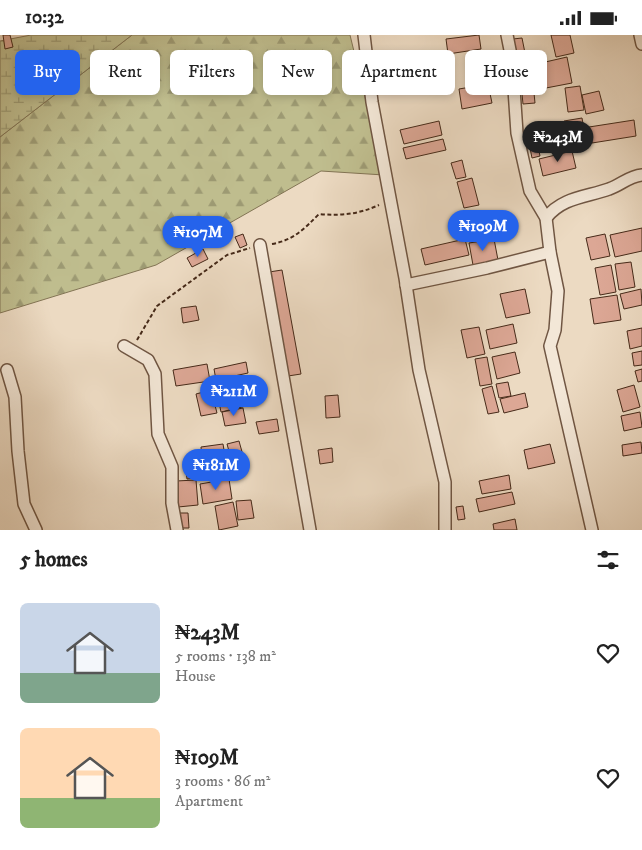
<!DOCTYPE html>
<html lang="en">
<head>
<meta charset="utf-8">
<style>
  :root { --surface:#fff; --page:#f6f6f6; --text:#222; --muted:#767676; --accent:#2563eb }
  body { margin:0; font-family:"IM FELL DW Pica",serif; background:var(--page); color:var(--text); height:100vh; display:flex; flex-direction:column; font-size:19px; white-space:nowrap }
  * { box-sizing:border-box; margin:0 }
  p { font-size:16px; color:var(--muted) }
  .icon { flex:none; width:28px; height:28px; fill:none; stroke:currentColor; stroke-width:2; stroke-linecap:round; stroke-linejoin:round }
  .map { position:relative; height:495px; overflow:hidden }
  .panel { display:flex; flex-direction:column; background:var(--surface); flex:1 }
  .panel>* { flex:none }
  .hud { position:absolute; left:15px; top:15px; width:612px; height:45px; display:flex; gap:10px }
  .price { position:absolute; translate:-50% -42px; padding:0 11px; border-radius:18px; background:var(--accent); color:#fff; font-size:16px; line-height:32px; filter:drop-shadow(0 1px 2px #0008) }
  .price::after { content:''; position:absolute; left:50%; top:30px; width:15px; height:11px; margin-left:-8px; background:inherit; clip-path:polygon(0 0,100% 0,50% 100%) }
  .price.active { background:#222; color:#fff }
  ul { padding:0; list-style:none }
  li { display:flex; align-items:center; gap:15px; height:125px; padding:0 20px }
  li span { display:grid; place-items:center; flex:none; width:140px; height:100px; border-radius:8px; color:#555 }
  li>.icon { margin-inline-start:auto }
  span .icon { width:60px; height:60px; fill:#fffc; stroke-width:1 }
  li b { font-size:21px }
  h2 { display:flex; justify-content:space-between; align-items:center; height:60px; padding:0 20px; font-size:21px }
  .pill { padding:0 18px; border-radius:8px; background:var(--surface); box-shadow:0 2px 8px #0003; font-size:18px; line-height:45px }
  .pill.active { background:var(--accent); color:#fff }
  .status { display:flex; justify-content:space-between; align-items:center; height:35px; padding:0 25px; background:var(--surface); direction:ltr }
  .status svg { height:14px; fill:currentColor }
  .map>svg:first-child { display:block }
  .forest { fill:url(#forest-firs); stroke:#827454 }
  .wetland { fill:url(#wetland-marsh); stroke:#827454 }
  .building { fill:#dca795; stroke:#462a19 }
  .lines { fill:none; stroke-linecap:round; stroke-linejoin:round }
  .minor-casing { stroke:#705643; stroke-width:14 }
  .path { stroke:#462a19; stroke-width:2; stroke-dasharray:4 2.5; stroke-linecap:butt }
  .minor { stroke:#f3e7d7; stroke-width:11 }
</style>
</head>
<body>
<div class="status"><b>10:32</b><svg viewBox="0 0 49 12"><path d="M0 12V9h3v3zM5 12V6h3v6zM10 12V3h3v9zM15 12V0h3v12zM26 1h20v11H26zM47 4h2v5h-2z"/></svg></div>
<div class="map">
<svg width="642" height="495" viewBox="0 0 642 495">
  <defs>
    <pattern id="forest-firs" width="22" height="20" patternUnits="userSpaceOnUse" patternTransform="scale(1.25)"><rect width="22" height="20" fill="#bfbd8e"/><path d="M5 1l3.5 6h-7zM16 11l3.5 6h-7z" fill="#9d9a73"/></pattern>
    <pattern id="wetland-marsh" width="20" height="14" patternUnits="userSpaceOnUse" patternTransform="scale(1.25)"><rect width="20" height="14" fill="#bfbd8e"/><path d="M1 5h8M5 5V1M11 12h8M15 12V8" fill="none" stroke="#9d9a73"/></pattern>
  </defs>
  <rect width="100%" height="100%" fill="#ecdac2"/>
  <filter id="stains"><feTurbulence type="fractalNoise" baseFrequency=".004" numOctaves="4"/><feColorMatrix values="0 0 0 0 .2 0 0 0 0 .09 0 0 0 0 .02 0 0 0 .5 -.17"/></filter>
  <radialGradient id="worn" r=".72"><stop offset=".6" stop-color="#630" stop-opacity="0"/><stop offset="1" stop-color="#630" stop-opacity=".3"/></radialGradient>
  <polygon class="forest" points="132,0 350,0 384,140 321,136 156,230 0,278 0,102"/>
  <polygon class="wetland" points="31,0 132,0 0,102 0,6"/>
  <g class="building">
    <polygon points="3,0 10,0 13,12 5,14"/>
    <polygon points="479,0 481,14 448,19 446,4"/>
    <polygon points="551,0 570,0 574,18 556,22"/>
    <polygon points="522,3 526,23 517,25 513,4"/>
    <polygon points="432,22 438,48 425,52 418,26"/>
    <polygon points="567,22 572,48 546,53 541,28"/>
    <polygon points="488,49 492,68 462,74 459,54"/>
    <polygon points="580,51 584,75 568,77 565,53"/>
    <polygon points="599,56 604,75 586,79 582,60"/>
    <polygon points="534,58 535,68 523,69 522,59"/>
    <polygon points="582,83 586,106 568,109 564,86"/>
    <polygon points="634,85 636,101 592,108 589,92"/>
    <polygon points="439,86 442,100 404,109 400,95"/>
    <polygon points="536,102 540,121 532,123 528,103"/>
    <polygon points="443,104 446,115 406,124 403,113"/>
    <polygon points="572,116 576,133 543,141 539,124"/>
    <polygon points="462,125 466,142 456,144 451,128"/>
    <polygon points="472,143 479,170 464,173 457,147"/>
    <polygon points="642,193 642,216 615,222 610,200"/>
    <polygon points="243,199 247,210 240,213 235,202"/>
    <polygon points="605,199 610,221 591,225 586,203"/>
    <polygon points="465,204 469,220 425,230 421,214"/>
    <polygon points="494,204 498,225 473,230 469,208"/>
    <polygon points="203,214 208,224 192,232 187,223"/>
    <polygon points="631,227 635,252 619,255 615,229"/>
    <polygon points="611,230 616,257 600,260 595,233"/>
    <polygon points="282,235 301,339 288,341 269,237"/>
    <polygon points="525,254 530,278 506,283 500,259"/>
    <polygon points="641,254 642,270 624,274 620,259"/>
    <polygon points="617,260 621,285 594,289 590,264"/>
    <polygon points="196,271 199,285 183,288 181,273"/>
    <polygon points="513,289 517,308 490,314 486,295"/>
    <polygon points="479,292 485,319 467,323 461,295"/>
    <polygon points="642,293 642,311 630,314 627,296"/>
    <polygon points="642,316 642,330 634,331 632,318"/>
    <polygon points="515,317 520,338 497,344 492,322"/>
    <polygon points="487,322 492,349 480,351 475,324"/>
    <polygon points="246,327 248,338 216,345 214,334"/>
    <polygon points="207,329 210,346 176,351 173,335"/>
    <polygon points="642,334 642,346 638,347 635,336"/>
    <polygon points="508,347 511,361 499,363 496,349"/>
    <polygon points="634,350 640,372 623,377 617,355"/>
    <polygon points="492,351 499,377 488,379 482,354"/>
    <polygon points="255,353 259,368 221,377 218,362"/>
    <polygon points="211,355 217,378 201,381 196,359"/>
    <polygon points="525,358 528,372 504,378 500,364"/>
    <polygon points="338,360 340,382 326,383 325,361"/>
    <polygon points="243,373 246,388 225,391 222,377"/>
    <polygon points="640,377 642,392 624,396 621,381"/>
    <polygon points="277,384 279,396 259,399 256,387"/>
    <polygon points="239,406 244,424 232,427 227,409"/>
    <polygon points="641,407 642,418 623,421 622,410"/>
    <polygon points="223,409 225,421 202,425 201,412"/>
    <polygon points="550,409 555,428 528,434 524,415"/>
    <polygon points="332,413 333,427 320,429 318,415"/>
    <polygon points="213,425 215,441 187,444 185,429"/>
    <polygon points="509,440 511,454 482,459 479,446"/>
    <polygon points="229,444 232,464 203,469 200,449"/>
    <polygon points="196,445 198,470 178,472 176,446"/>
    <polygon points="512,457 515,469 479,477 476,464"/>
    <polygon points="251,465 254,483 238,485 236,466"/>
    <polygon points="233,467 238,491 219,495 215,471"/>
    <polygon points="463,471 465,484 458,485 456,472"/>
    <polygon points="177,478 188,478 189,493 178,493"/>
    <polygon points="515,484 517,495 494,495 493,489"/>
  </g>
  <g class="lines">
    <defs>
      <g id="minor">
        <polyline points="364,0 372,67 405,243 419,335 445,447 445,495"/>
        <polyline points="507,0 512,25 517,98 530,156 546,183 550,217 558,256 555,295 550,311 592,495"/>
        <polyline points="640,0 642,9"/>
        <path d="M546 183C562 162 587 162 609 154 621 150 629 141 642 140"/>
        <polyline points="260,210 310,495"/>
        <polyline points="406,250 487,233 550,217"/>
        <polyline points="124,311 148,325 155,339 158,399 172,432 172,468 177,495"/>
        <polyline points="7,335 15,362 18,416 24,469 36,495"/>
      </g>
    </defs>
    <use href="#minor" class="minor-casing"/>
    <g class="path">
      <path d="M272 209C294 205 304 194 319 179 342 181 359 179 379 170"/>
      <polyline points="137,305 157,271 227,220 250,213"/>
    </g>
    <use href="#minor" class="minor"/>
  </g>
  <rect width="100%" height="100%" filter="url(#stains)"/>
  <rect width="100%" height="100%" fill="url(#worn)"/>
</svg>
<b class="price active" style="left:558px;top:128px">₦243M</b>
<b class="price" style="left:483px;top:217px">₦109M</b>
<b class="price" style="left:198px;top:223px">₦107M</b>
<b class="price" style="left:234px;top:382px">₦211M</b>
<b class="price" style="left:216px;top:456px">₦181M</b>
<div class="hud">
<a class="pill active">Buy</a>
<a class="pill">Rent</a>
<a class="pill">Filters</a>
<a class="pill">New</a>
<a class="pill">Apartment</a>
<a class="pill">House</a>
</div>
</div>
<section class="panel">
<h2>5 homes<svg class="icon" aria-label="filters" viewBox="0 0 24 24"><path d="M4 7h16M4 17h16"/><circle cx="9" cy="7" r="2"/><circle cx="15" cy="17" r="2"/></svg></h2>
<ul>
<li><span style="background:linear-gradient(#c9d6e8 70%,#7fa58c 0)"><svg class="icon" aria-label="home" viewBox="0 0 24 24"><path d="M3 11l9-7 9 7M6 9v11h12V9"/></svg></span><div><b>₦243M</b><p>5 rooms · 138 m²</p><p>House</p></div><svg class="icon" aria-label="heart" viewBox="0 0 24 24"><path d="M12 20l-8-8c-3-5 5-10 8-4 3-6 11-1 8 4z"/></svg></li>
<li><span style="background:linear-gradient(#ffd9b3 70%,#8fb573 0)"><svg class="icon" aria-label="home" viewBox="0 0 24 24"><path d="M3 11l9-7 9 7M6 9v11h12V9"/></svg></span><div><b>₦109M</b><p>3 rooms · 86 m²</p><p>Apartment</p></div><svg class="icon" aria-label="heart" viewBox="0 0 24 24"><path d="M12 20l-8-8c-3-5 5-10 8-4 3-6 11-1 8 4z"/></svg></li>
</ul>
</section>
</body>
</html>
